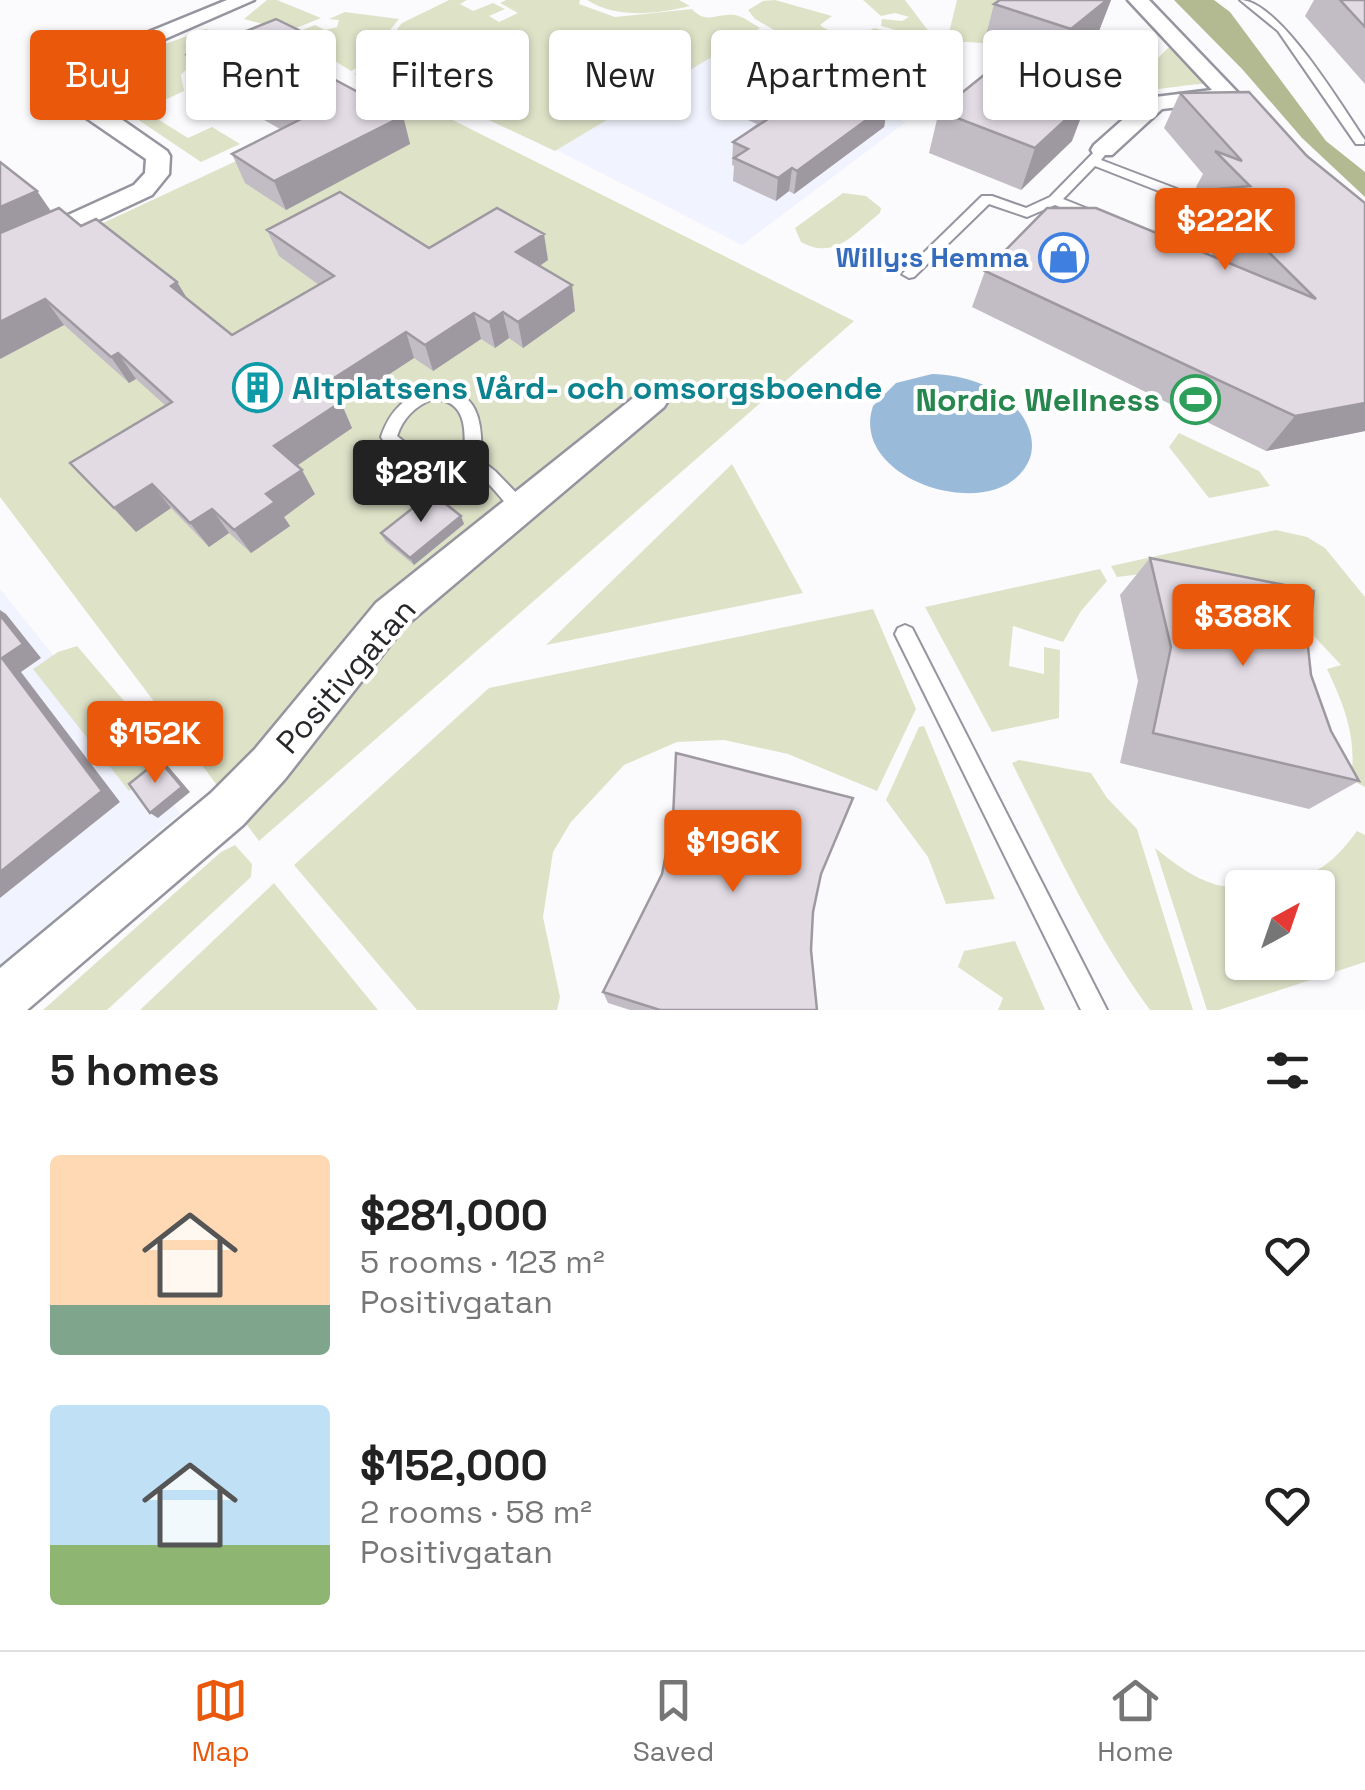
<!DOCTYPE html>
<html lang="en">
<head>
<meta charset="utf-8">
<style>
  :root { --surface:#fff; --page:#f6f6f6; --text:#222; --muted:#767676; --line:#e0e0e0; --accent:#ea580c }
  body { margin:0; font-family:"Space Grotesk",sans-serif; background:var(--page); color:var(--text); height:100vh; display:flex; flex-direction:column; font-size:38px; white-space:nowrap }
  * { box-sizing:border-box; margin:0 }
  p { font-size:32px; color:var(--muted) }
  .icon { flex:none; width:55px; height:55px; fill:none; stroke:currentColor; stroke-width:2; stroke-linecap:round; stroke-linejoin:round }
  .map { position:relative; height:1010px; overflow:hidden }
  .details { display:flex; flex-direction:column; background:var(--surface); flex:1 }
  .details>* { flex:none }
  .banner { position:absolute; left:30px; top:30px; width:1305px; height:90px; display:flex; gap:20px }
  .needle { width:65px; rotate:40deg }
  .tools { position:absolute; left:1225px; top:870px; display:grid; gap:20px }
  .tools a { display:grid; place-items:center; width:110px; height:110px; border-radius:10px; background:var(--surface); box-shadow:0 2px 8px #0004; font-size:50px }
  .price { position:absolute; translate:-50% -85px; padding:0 22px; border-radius:10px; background:var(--accent); color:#fff; font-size:32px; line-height:65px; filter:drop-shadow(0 2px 5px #0008) }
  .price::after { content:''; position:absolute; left:50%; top:60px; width:30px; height:22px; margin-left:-15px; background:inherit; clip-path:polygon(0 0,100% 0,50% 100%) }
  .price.selected { background:#222; color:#fff }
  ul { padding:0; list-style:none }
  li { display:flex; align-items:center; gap:30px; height:250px; padding:0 50px }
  li span { display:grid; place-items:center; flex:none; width:280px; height:200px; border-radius:10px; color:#555 }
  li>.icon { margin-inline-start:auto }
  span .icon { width:120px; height:120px; fill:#fffc; stroke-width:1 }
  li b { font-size:42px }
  h2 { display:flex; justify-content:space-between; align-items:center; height:120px; padding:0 50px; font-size:42px }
  .chip { padding:0 35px; border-radius:10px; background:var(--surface); box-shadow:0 2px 8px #0004; font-size:35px; line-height:90px }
  .chip.selected { background:var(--accent); color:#fff }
  .menu { display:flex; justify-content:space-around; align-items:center; height:140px; border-top:2px solid var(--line); background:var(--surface); font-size:28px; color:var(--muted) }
  .menu a { display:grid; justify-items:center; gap:5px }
  .menu .selected { color:var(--accent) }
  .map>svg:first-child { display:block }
  .built { fill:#f1f3fe }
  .green { fill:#dee3c8; fill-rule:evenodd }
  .forest { fill:#b3ba91 }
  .water { fill:#9abad9 }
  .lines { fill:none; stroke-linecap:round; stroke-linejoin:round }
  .service-casing { stroke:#94959f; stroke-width:4 }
  .minor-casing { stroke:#94959f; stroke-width:5 }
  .service { fill:#fff; fill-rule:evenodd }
  .minor { fill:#fff; fill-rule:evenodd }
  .wall { fill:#c2bcc4 }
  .shaded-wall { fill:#9e99a0 }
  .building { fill:#e2dbe4; stroke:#9e99a0; stroke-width:2.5 }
  .labels { text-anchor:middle; stroke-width:8; stroke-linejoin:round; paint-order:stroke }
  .far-shop-label { font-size:28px; font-weight:bold; fill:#366cbe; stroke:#fff; text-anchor:end }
  .culture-label { font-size:32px; font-weight:bold; fill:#0d838f; stroke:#fff; text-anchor:start }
  .leisure-label { font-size:32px; font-weight:bold; fill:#27864d; stroke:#fff; text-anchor:end }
  .street-label { font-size:32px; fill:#27282b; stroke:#fff }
</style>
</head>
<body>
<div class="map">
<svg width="1365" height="1010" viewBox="0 0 1365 1010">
  <rect width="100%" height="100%" fill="#fbfbfd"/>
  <g class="built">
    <polygon points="590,29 755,40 852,87 842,96 906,122 742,245 531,137"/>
    <polygon points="0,589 180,813 0,966"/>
  </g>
  <g class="green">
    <polygon points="267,0 277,0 321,18 289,31 244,19"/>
    <path d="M449 0H467L460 4 473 11 493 3 505 9 489 16 499 22 518 13 500 3 506 0H580L579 4 615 17 692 9C706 25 717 13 735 15 743 16 753 24 760 28L555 151 410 83C388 78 374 85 354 74L367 67 402 23Z"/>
    <path d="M587 0H679L690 6C657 14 617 19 587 0Z"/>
    <path d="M775 0 832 16 820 25C833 36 860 37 874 28L936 43C936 59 935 95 916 98 892 103 782 34 755 19L748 10 763 1Z"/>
    <polygon points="863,0 905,0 936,41 881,26 882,19 902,21 909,17 895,13 881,16"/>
    <polygon points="957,0 1005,0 984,43 947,41"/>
    <polygon points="345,12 399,19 361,66 351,71 292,34 315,25 325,30 337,27 339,20 329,19"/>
    <polygon points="206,29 221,33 181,75 184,91 143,110 188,138 212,127 240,144 201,162 85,84 100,68"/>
    <path d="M1168 48H1174L1204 84C1185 84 1143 94 1128 88Z"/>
    <polygon points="391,89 854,321 259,841 0,497 0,271"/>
    <path d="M843 193 866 196 881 208 880 213C854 233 835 261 801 242L795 228Z"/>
    <polygon points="1179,433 1259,471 1270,486 1209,498 1169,447"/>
    <polygon points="732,464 803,593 546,645"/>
    <path d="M1276 530 1307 537 1325 548 1365 597V787L1351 780C1357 738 1345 707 1327 669L1341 665 1296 617 1159 572 1117 577 1111 566Z"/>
    <polygon points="1100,569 1107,581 1081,611 1063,642 1013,626 1009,666 1044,674 1044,647 1060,650 1059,718 992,732 925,607"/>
    <polygon points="873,609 916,709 877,791 788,754 724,740 677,742 624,765 571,822 553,852 543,917 560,997 557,1010 417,1010 294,865 489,688"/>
    <polygon points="77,646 171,756 129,791 33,669 58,652"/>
    <polygon points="924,726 995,899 946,904 928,857 886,800 919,727"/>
    <path d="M1019 760 1091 773 1107 798 1137 829 1193 1010H1150C1094 933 1055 848 1012 763Z"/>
    <path d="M1357 831 1365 835V962L1219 1010H1207L1155 848C1174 863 1193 878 1217 885 1230 888 1244 886 1257 885 1307 880 1327 872 1357 831ZM1242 888H1318V962H1242Z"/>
    <polygon points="235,845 252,864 251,877 107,1010 43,1010 221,852"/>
    <polygon points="274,883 378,1010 140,1010"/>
    <polygon points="1015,941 1045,1010 998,1010 1003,998 958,967 964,951"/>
  </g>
  <polygon class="forest" points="1174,0 1214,0 1230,12 1326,141 1365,172 1365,197 1302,138 1243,70"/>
  <path class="water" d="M932 374C965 375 1000 386 1021 414 1030 427 1035 443 1030 458 1003 529 847 483 873 406L896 383Z"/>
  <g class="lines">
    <defs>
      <g id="service">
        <path d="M1240 0C1279 0 1342 107 1365 140L1364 144H1356L1278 31Z"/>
        <polygon points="51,55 94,58 99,61 94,64 47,60 47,56"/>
        <polygon points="1103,146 1109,150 1101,160 1177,189 1193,209 1165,247 1155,247 1142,240 1149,236 1157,238 1180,209 1169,195 1095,166 1063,199 1098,213 1098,219 1088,219 1055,205 1027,217 989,204 914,277 909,278 902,274 982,196 992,196 1026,208 1050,197 1099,147"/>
        <path d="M433 388C479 388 483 422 481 460L495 471 527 504 530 509 527 514H515C501 499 487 477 468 469 433 455 407 480 381 437 390 410 405 396 433 388ZM433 399C466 400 466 429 464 455L416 451 397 436C403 418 415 406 433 399Z"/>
        <polygon points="905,625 912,628 1107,1010 1081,1010 895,634 898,628"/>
      </g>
      <g id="minor">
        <polygon points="227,0 254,0 80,76 75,87 167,151 170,156 169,174 152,195 0,266 0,246 134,185 145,173 146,159 63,102 53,87 63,67"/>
        <polygon points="1128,0 1149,0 1265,121 1269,126 1265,131 1249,131 1223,102 1162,109 1112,155 1094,155 1091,150 1094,145 1147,98 1212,90"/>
        <polygon points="653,388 664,391 669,399 664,407 404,627 285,779 243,825 27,1010 0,1010 0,968 211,793 255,749 376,603 642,391"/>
      </g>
    </defs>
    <use href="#service" class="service-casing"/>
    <use href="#minor" class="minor-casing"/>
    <use href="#service" class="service"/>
    <use href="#minor" class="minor"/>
  </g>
  <g class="wall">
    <polygon points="1000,0 1111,0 1097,36 1057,69 984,43 994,4"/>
    <polygon points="1314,0 1365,0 1365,84 1305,16"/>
    <polygon points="327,44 335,71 327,75 403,116 410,144 286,210 245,183 232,154 280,129 199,83 187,55"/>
    <polygon points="721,86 888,104 884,127 794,194 789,191 776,201 733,181 734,166 732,165 733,142 757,124 721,108"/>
    <polygon points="1249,92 1365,431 1266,451 972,307 985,271 1215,257 1186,226 1203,195 1196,187 1203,174 1164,128 1180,93"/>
    <polygon points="939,111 1072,141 1021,190 929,153"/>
    <polygon points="37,191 51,212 81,226 177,282 187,299 232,335 319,285 279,256 267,230 548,260 540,266 575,311 523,348 509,338 495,348 481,339 433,371 414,358 342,405 352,428 297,466 315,494 284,517 290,526 251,553 229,533 209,547 171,508 136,532 70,463 166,406 136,379 129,383 64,325 0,359"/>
    <polygon points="461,516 464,524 414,565 385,541 381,533"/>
    <polygon points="1150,558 1308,647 1311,675 1331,731 1359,781 1309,809 1120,763 1138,681 1120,595"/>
    <polygon points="662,874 821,874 813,912 811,950 817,1010 630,1010 608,1003 603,992"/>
  </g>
  <g class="shaded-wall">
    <polygon points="1107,0 1111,0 1097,36 1057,69 1071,29"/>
    <polygon points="327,44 335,71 304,86 294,58"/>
    <polygon points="1088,99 1072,141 1021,190 1035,148"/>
    <polygon points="888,104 884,127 794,194 797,171"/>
    <polygon points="403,116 410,144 286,210 274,181"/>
    <polygon points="792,168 789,191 776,201 778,178"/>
    <polygon points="37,191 55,217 0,242 0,207"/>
    <polygon points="544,234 548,260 521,278 516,252"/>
    <polygon points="177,282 193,308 171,286"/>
    <polygon points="572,285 575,311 523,348 518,322"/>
    <polygon points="45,299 64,325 0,359 0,322"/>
    <polygon points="503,312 509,338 495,348 489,322"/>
    <polygon points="474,313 481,339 433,371 425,345"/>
    <polygon points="406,332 414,358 342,405 352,428 289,471 274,446 320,387"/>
    <polygon points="118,353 136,379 129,383 111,357"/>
    <polygon points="1365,403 1365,431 1266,451 1295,416"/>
    <polygon points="302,470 315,494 284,517 290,526 251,553 234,530 266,494"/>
    <polygon points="152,484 171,508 136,532 114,508"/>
    <polygon points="212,509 229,533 209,547 190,523"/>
    <polygon points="461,516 464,524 414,565 410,558"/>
    <polygon points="0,610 6,614 41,658 21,672 120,802 0,898"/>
    <polygon points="159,760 167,765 190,792 158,818 150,813"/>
  </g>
  <g class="building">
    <polygon points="1000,0 1107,0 1071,29 994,4"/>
    <polygon points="1340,0 1365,0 1365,27"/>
    <polygon points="276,19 327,44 294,58 403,116 274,181 232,154 301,119 187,55"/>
    <polygon points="766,59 888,104 797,171 792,168 778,178 734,158 748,149 733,142 771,117 758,111 767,105 721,86"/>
    <polygon points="994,67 1088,99 1035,148 939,111"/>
    <polygon points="1249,92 1307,156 1365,203 1365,403 1295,416 985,271 1047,208 1096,208 1316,299 1206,190 1250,186 1215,151 1242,161 1180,93"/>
    <polygon points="0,162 37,191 0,207"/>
    <polygon points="340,192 429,248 497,208 544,234 516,252 572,285 518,322 503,312 489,322 474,313 425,345 406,332 320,387 341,402 274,446 302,470 266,494 275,502 234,530 212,509 190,523 152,484 114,508 70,463 172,402 118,353 111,357 45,299 0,322 0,233 59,208 81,226 96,219 177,282 171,286 232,335 334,276 267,230"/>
    <polygon points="432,493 461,516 410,558 381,533"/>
    <polygon points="1150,558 1314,591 1308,647 1311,675 1331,731 1359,781 1153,733 1171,647"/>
    <polygon points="0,615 23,644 2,658 102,791 0,872"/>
    <polygon points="676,753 853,798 821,874 813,912 811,950 817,1010 660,1010 603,992 662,874 673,818"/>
    <polygon points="159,760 182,787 150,813 129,784"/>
  </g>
  <defs>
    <symbol id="shop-ring" viewBox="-11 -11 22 22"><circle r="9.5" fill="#fff" stroke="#3f7fe0" stroke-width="1.5"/><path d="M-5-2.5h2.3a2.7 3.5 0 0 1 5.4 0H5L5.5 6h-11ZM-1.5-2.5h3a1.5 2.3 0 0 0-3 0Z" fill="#3f7fe0"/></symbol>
    <symbol id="building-ring" viewBox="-11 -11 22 22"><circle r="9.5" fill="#fff" stroke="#0f9aa8" stroke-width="1.5"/><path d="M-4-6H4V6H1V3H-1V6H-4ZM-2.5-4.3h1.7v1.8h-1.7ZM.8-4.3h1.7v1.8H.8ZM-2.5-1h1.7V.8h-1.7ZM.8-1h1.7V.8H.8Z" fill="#0f9aa8"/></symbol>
    <symbol id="stadium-ring" viewBox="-11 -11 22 22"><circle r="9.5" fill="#fff" stroke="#2e9e5b" stroke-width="1.5"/><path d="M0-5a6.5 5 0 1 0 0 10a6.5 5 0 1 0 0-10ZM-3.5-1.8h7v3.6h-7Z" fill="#2e9e5b"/></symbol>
  </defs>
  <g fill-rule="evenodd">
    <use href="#shop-ring" x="1036" y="230" width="55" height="55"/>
    <use href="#building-ring" x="230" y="360" width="55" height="55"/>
    <use href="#stadium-ring" x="1168" y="372" width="55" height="55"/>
  </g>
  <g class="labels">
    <g class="far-shop-label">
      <text x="1029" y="267">Willy:s Hemma</text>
    </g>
    <g class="culture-label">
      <text x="292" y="399">Altplatsens Vård- och omsorgsboende</text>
    </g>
    <g class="leisure-label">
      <text x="1160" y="411">Nordic Wellness</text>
    </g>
    <g class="street-label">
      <text transform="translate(346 676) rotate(-49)" y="11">Positivgatan</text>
    </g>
  </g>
</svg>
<div class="tools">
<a><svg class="needle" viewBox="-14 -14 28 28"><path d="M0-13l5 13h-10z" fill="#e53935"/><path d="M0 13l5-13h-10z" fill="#767676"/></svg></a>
</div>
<b class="price" style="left:1225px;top:273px">$222K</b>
<b class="price selected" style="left:421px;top:525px">$281K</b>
<b class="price" style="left:1243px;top:669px">$388K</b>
<b class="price" style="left:155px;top:786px">$152K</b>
<b class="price" style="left:733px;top:895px">$196K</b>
<div class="banner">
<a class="chip selected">Buy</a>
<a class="chip">Rent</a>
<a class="chip">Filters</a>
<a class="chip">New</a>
<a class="chip">Apartment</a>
<a class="chip">House</a>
</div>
</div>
<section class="details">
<h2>5 homes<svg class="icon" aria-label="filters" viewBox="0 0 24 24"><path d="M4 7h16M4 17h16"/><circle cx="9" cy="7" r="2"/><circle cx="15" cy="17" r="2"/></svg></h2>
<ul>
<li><span style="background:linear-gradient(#ffd9b3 75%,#7fa58c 0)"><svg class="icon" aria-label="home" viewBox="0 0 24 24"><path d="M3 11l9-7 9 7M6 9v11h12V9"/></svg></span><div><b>$281,000</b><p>5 rooms · 123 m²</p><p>Positivgatan</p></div><svg class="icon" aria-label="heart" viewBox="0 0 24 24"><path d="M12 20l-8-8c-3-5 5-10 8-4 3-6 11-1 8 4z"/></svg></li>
<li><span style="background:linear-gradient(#bfe0f5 70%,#8fb573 0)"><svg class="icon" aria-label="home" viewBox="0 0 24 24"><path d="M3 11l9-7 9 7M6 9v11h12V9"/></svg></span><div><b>$152,000</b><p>2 rooms · 58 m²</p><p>Positivgatan</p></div><svg class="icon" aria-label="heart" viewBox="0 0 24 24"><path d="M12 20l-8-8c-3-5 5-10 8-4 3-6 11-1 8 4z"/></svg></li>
</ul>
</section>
<nav class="menu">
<a class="selected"><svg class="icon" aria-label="map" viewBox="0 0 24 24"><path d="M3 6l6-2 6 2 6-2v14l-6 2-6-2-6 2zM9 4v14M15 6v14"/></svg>Map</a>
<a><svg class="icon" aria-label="saved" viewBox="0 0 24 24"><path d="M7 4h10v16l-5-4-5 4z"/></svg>Saved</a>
<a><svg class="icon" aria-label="home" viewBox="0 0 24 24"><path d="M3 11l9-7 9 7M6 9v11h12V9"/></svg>Home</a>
</nav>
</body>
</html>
